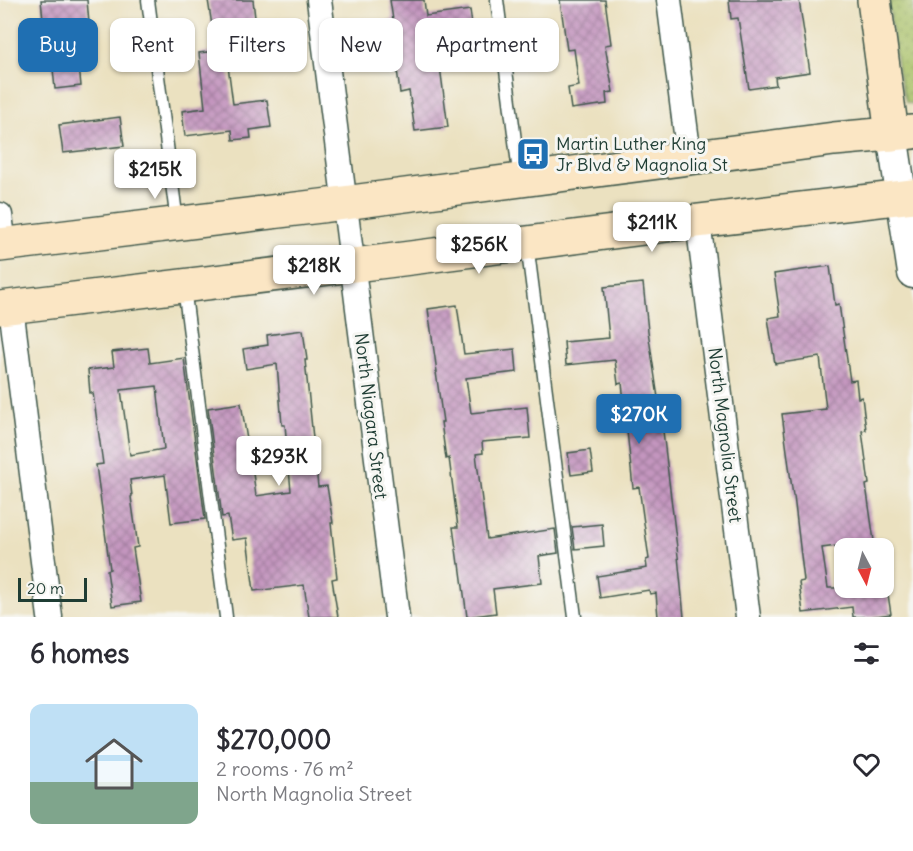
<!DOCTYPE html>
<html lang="en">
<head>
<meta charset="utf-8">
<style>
  :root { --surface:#fff; --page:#f2f2f3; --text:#2b2b33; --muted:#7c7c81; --accent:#1f6fb2 }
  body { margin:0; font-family:Delius,sans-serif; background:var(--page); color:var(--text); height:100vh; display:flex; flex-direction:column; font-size:22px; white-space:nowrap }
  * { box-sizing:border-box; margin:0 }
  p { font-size:20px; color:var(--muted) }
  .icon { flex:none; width:33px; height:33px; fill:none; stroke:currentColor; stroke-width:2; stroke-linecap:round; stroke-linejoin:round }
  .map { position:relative; height:617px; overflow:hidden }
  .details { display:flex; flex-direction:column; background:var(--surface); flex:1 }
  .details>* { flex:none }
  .top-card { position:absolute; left:18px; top:18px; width:600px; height:54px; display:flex; gap:12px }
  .needle { width:39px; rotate:173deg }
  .controls { position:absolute; left:834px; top:538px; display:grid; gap:12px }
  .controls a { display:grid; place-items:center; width:60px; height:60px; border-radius:12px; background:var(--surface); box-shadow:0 2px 4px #0004; font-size:30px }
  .scale { position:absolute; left:18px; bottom:15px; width:69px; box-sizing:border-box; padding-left:6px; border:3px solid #1f3d34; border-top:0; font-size:16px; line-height:21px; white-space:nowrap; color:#1f3d34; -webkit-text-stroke:4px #f6f6f2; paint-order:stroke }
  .price { position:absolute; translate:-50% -51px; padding:0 14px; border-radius:6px; background:#fff; color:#222; font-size:20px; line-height:39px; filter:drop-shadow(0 2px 3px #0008) }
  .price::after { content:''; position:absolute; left:50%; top:36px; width:18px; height:14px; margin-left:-9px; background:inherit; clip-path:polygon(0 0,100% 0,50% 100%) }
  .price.selected { background:var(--accent); color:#fff }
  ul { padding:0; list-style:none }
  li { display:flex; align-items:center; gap:18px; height:150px; padding:0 30px }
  li span { display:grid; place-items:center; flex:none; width:168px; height:120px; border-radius:12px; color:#555 }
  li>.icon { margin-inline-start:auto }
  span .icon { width:72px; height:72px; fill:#fffc; stroke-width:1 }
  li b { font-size:26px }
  h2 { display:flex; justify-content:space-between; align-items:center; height:72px; padding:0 30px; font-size:26px }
  .pill { padding:0 21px; border-radius:12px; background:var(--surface); box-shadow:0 2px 4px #0004; font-size:21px; line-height:54px }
  .pill.selected { background:var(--accent); color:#fff }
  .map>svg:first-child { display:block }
  .park { fill:url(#park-dots); stroke:#637e4c; stroke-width:1.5 }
  .building { fill:url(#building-cross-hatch); fill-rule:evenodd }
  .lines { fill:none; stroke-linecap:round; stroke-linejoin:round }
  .service-casing { stroke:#3e5649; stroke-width:15 }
  .minor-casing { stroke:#3e5649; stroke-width:27 }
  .tertiary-casing { stroke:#3e5649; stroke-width:33 }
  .secondary-casing { stroke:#3e5649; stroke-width:36 }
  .service { stroke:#fff; stroke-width:12 }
  .minor { stroke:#fff; stroke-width:24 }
  .tertiary { stroke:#fff; stroke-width:30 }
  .secondary { stroke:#fbe6c4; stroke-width:33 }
  .labels { text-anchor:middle; stroke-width:6; stroke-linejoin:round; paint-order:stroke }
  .poi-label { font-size:18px; fill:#1f3d34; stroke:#f6f6f2; text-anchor:start }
  .street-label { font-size:18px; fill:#1f3d34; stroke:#f6f6f2 }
</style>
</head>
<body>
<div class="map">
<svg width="913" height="617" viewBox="0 0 913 617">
  <defs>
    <pattern id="park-dots" width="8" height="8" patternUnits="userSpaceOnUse" patternTransform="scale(1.5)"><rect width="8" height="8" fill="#a7bf65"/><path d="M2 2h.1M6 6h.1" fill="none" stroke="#879c54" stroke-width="1.8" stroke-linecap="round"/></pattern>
    <pattern id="building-cross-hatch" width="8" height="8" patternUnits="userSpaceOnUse" patternTransform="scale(1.5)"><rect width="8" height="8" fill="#c496bf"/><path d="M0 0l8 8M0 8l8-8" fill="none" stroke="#9f7c9c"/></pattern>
  </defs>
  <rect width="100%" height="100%" fill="#f6f6f2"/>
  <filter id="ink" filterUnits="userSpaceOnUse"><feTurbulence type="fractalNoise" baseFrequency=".0167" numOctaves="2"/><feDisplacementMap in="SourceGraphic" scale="12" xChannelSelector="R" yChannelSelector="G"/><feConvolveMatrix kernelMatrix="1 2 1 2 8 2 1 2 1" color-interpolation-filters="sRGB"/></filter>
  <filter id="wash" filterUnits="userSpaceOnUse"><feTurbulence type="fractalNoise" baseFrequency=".008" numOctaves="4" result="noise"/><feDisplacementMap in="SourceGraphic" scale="24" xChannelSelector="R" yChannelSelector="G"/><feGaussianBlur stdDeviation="1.35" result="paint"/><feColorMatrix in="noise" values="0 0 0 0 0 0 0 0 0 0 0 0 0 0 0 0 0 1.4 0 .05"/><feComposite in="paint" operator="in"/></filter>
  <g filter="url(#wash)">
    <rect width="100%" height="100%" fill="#ebe1c0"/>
    <polygon class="park" points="888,0 913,0 913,104 906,102 898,72"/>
    <g id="blocks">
      <g class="building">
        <polygon points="41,0 87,0 90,35 76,36 81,86 55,89 50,38 45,39"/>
        <polygon points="208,0 253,0 260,62 228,66 233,104 267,100 271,127 250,130 251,138 233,140 232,130 185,136 182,111 205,108 199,53 216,51"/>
        <polygon points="390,0 424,0 426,16 470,10 474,39 437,44 448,127 415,131 409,91 400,93 397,69 394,69 387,21 393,20"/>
        <polygon points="560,0 605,0 611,44 605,45 613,92 606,93 607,104 571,109 568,88 579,86 574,49 567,50"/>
        <polygon points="729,0 799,0 810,72 775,77 776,85 749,89 738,18 731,19"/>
        <polygon points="120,117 124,146 63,153 59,125"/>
        <polygon points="830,266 835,305 839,304 850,381 856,380 858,398 862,397 866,430 862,431 869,484 866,485 874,541 822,548 828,588 887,588 891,614 869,617 853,617 852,607 803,613 799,582 804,581 794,496 793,496 782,414 826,409 820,357 775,364 768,318 780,316 774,274"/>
        <polygon points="643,283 648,331 663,431 678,556 684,617 658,617 656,593 650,594 649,590 600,598 597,576 647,568 646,560 649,559 639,487 633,488 622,383 618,384 615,360 566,365 564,342 609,338 604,287"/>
        <polygon points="457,305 464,354 515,349 517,372 466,378 471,413 527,407 530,438 482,442 483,453 476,454 487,539 555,529 558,553 539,556 542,583 493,589 496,613 467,617 460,564 458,564 453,527 458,527 449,458 446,459 441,422 443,422 436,372 437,372 428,309"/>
        <polygon points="303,330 307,360 305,360 318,487 327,486 333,523 331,523 337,578 332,579 338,617 309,617 304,585 254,591 247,538 232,540 228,516 222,517 208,408 241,403 250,458 251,458 256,496 291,491 285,425 282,425 277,364 246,369 243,349 268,345 267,335"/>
        <path d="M148 348 150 363 184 358 205 519 171 523 165 475 130 480 132 496 131 497 138 547 133 548 141 602 112 606 107 570 110 569 96 465 103 464 93 393H90L88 370 114 367 112 352ZM157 386 164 449 130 455 121 390Z"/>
        <polygon points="590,450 593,472 571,475 568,453"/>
        <polygon points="602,524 604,546 575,549 572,527"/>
      </g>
    </g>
  </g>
  <g filter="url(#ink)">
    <use href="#blocks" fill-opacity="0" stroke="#3e5649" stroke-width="1.5"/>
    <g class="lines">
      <defs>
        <g id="service">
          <polyline points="148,0 177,222"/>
          <polyline points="497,0 520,180"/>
          <polyline points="527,244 575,617"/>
          <polyline points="184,287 226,617"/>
        </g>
        <g id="minor">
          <polyline points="319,0 397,617"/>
          <polyline points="669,0 689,157"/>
          <polyline points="0,215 4,245"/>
          <polyline points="698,221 748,617"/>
          <polyline points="11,307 50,617"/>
        </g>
        <polyline id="tertiary" points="892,134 913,273"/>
        <g id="secondary">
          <polyline points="874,0 892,134"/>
          <polyline points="0,245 321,206 834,139 913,132"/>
          <polyline points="0,308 387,261 698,221 913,196"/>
        </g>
      </defs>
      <use href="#service" class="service-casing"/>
      <use href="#minor" class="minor-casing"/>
      <use href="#tertiary" class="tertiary-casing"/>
      <use href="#secondary" class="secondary-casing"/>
      <use href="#service" class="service"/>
      <use href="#minor" class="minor"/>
      <use href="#tertiary" class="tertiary"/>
      <use href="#secondary" class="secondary"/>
    </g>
  </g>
  <defs>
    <symbol id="bus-square" viewBox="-11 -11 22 22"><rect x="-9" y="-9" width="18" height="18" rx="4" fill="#1f6fb2" stroke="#f6f6f2"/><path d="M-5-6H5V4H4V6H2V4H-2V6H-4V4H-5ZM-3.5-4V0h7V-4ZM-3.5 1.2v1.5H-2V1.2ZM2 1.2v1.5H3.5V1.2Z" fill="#fff"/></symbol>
  </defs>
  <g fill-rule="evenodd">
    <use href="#bus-square" x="514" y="135" width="38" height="38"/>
  </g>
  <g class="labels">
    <g class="poi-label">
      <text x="556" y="150">Martin Luther King<tspan x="556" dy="21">Jr Blvd &amp; Magnolia St</tspan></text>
    </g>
    <g class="street-label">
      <text transform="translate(371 416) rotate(83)" y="6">North Niagara Street</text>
      <text transform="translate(725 435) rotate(83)" y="6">North Magnolia Street</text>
    </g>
  </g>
</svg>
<div class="controls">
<a><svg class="needle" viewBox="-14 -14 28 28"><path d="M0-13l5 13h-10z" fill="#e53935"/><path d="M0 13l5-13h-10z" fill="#7c7c81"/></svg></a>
</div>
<div class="scale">20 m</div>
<b class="price" style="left:155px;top:200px">$215K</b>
<b class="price" style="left:652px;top:253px">$211K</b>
<b class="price" style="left:479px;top:275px">$256K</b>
<b class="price" style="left:314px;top:296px">$218K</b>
<b class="price selected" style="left:639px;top:445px">$270K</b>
<b class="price" style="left:279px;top:487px">$293K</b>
<div class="top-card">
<a class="pill selected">Buy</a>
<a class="pill">Rent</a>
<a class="pill">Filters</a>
<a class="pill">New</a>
<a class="pill">Apartment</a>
</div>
</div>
<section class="details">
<h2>6 homes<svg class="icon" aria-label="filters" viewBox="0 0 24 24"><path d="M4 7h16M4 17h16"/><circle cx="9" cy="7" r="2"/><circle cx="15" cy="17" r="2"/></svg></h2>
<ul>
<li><span style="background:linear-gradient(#bfe0f5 65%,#7fa58c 0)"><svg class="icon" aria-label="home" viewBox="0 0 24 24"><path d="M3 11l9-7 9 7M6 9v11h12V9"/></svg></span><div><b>$270,000</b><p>2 rooms · 76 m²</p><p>North Magnolia Street</p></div><svg class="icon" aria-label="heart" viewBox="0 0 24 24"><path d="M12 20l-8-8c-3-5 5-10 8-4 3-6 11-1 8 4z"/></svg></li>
</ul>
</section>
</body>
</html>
